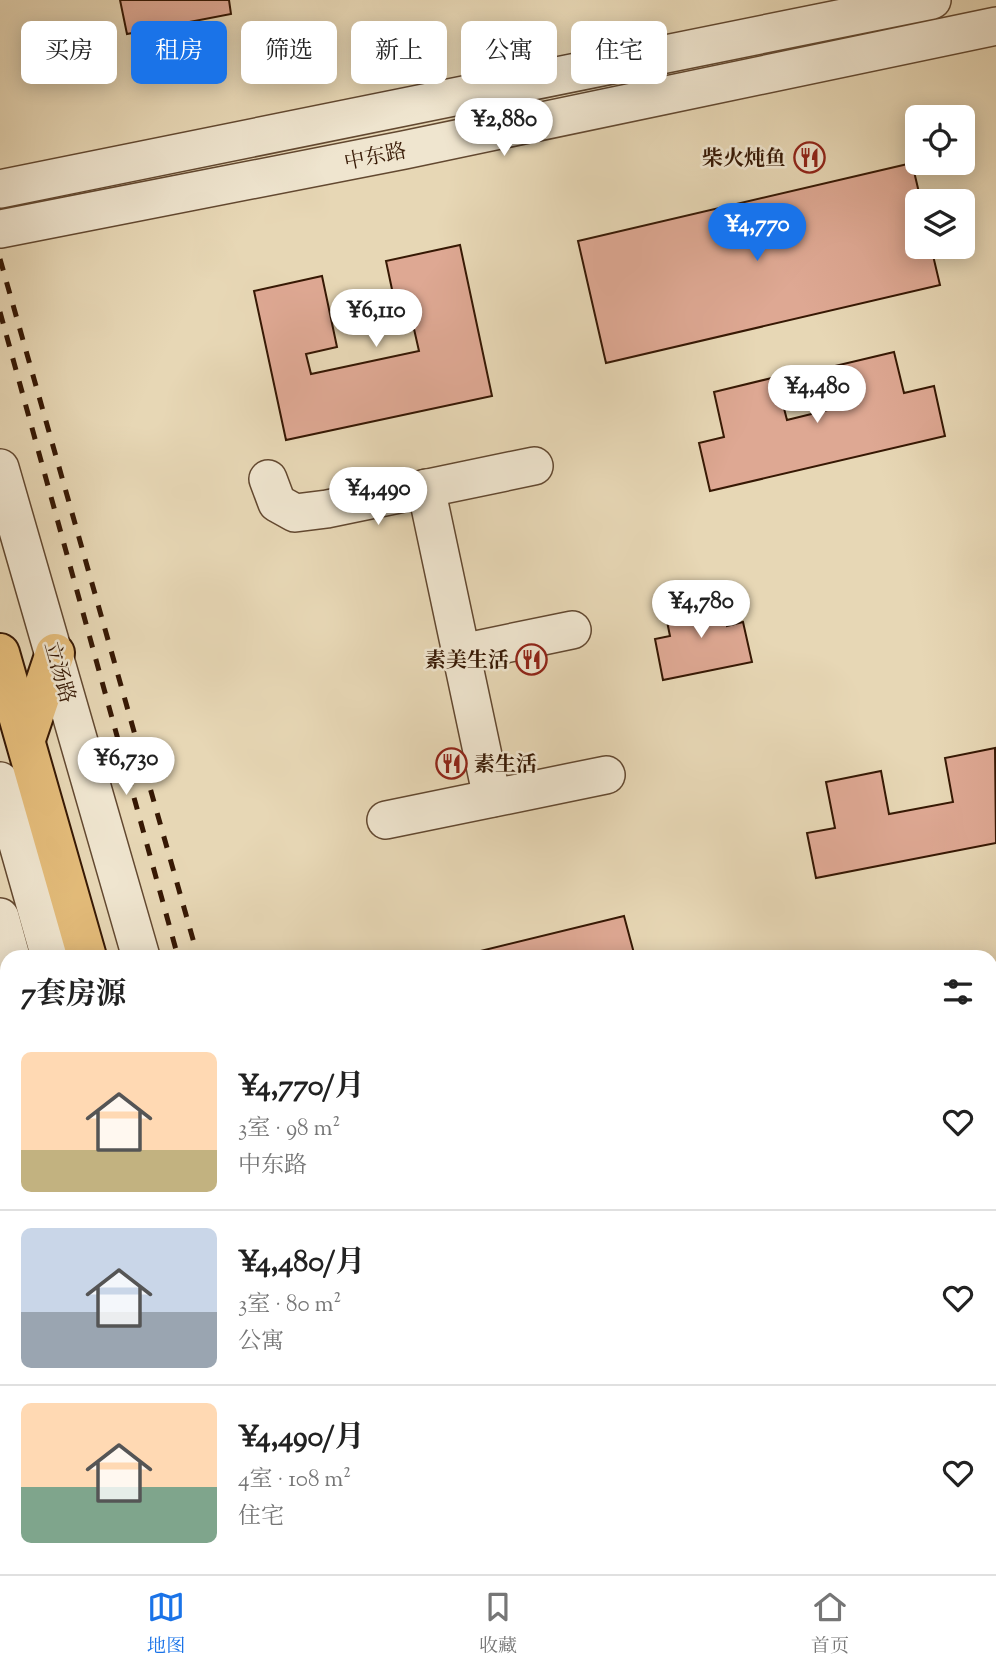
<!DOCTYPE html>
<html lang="zh">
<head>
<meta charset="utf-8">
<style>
  :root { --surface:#fff; --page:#f6f6f6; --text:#222; --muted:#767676; --line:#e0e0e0; --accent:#1a73e8 }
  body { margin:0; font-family:"Sorts Mill Goudy","Noto Serif SC",serif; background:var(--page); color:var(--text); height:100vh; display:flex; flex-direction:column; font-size:26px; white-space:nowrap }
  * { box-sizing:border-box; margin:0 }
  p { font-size:23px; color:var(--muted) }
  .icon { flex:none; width:38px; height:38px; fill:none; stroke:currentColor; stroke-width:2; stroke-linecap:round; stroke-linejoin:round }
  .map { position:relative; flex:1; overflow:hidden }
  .details { position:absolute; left:0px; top:950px; width:998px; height:625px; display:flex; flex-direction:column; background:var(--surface); border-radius:21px 21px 0 0; box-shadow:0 4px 18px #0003 }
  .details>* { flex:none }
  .top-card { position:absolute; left:21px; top:21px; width:956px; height:63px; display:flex; gap:14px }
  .buttons { position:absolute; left:905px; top:105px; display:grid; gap:14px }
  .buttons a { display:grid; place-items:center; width:70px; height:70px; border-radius:10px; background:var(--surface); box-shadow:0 4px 18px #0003; font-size:35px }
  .price { position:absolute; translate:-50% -60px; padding:0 16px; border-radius:24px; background:#fff; color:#222; font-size:23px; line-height:46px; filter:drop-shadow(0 2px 4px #0008) }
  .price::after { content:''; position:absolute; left:50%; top:42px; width:21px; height:16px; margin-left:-10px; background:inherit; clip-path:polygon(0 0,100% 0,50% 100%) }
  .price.active { background:var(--accent); color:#fff }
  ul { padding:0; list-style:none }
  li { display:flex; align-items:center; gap:21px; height:175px; padding:0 21px }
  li+li { border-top:2px solid var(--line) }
  li span { display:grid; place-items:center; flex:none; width:196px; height:140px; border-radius:10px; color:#555 }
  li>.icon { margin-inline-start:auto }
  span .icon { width:84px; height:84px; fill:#fffc; stroke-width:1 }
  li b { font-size:30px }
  h2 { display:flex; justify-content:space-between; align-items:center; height:84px; padding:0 21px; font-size:30px }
  .chip { padding:0 24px; border-radius:10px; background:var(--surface); box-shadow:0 4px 18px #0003; font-size:24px; line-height:63px }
  .chip.active { background:var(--accent); color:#fff }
  .menu { display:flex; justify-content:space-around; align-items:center; height:98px; border-top:2px solid var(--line); background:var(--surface); font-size:19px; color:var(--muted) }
  .menu a { display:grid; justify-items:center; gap:4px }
  .menu .active { color:var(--accent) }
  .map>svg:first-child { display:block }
  .building { fill:#dea893; stroke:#361804; stroke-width:2 }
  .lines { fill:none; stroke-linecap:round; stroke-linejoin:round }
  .minor-casing { stroke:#624830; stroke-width:40 }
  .major-casing { stroke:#361804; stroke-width:42 }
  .path { stroke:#361804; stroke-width:4.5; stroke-dasharray:5 3.5; stroke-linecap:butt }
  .minor { stroke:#efe5cf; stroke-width:37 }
  .major { stroke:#e4bc7a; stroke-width:38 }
  .rail { stroke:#361804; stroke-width:5; stroke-dasharray:12 12; stroke-linecap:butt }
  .labels { text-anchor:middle; stroke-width:5; stroke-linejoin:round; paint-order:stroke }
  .street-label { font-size:21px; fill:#361804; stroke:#efe5cf }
  .poi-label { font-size:21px; font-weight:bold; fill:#361804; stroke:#efe5cf; text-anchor:end }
</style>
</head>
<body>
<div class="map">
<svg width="996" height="1574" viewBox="0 0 996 1574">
  <rect width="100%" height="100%" fill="#e7d7b5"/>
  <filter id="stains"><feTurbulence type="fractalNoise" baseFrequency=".00286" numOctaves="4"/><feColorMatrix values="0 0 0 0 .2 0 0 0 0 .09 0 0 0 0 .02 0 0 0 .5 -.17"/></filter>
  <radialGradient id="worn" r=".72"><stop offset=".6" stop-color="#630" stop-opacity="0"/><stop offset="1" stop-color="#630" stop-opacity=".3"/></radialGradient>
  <g class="building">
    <polygon points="120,0 229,0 231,14 127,34"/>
    <polygon points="912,163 921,201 917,201 917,247 931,247 940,285 606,363 578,241"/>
    <polygon points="460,245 492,396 286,440 254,291 322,276 337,347 306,354 311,374 419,351 414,329 401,332 386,261"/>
    <polygon points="894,352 904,393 934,386 945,436 710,491 699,443 724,437 714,392 776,377 787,420 844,406 835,366"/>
    <polygon points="720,595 727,626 743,622 752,662 663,680 655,639 670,636 664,607"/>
    <polygon points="995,748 996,843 816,878 807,833 835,828 826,782 881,771 889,814 953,802 945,758"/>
    <polygon points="624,916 635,957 456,957"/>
    <polygon points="996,1136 996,1214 990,1215 990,1137"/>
    <polygon points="996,1397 996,1495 995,1490 990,1491 990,1398"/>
    <polygon points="424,1568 572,1568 556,1571 557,1574 425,1574"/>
  </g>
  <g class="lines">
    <defs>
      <g id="minor">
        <polyline points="0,189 932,0"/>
        <polyline points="0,229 404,150 996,26"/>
        <polyline points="0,468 141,957"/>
        <polyline points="268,479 277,503 295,513 327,509 534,466"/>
        <polyline points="426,488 492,798"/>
        <polyline points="461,653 572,630"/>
        <polyline points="0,781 50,957"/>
        <polyline points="386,820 606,775"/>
        <polyline points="0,917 11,957"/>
        <polyline points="0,1203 7,1229"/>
        <polyline points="990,1336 996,1335"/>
        <polyline points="101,1568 103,1574"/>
        <polyline points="192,1568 194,1574"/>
        <polyline points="219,1568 221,1574"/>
        <polyline points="312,1568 313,1574"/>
        <polyline points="21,1574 32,1568"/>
        <polyline points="54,1574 66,1568"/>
      </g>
      <g id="major">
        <polyline points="0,653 87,957"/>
        <polyline points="26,739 55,653"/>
        <polyline points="0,1022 7,1047"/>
        <polyline points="148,1568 149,1574"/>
        <polyline points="260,1568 262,1574"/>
      </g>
    </defs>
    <use href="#minor" class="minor-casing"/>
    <use href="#major" class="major-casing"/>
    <g class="path">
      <polyline points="0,1134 7,1159"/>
      <polyline points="0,1303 7,1327"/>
    </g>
    <use href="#minor" class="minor"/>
    <use href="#major" class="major"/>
    <g class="rail">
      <polyline points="0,259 198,957"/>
      <polyline points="0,312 178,957"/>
      <polyline points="352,1568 354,1574"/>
      <polyline points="372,1568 373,1574"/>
    </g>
  </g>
  <defs>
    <symbol id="restaurant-ring" viewBox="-11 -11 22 22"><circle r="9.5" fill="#efe5cf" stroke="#8f2418" stroke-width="1.5"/><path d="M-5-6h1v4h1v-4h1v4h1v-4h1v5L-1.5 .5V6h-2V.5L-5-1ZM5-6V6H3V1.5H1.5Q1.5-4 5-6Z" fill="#8f2418"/></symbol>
  </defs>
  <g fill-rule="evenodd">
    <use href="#restaurant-ring" x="792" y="140" width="35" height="35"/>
    <use href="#restaurant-ring" x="514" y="642" width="35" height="35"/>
    <use href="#restaurant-ring" x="434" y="746" width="35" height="35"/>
  </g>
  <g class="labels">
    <g class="street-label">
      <text transform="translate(375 156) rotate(-11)" y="7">中东路</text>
      <text transform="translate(60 672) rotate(74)" y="7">立汤路</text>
    </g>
    <g class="poi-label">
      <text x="786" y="165">柴火炖鱼</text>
      <text x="509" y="667">素美生活</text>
      <text x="474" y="771" text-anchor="start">素生活</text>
    </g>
  </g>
  <rect width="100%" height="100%" filter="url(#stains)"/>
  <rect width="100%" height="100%" fill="url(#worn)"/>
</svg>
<div class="buttons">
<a><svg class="icon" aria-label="locate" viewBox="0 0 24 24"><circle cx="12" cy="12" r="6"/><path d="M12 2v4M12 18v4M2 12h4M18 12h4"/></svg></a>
<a><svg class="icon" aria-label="layers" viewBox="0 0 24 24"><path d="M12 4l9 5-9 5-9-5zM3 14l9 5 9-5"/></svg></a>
</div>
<b class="price" style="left:504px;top:158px">¥2,880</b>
<b class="price active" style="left:757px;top:263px">¥4,770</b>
<b class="price" style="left:376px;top:349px">¥6,110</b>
<b class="price" style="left:817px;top:425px">¥4,480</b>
<b class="price" style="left:378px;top:527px">¥4,490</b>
<b class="price" style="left:701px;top:640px">¥4,780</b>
<b class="price" style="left:126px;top:797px">¥6,730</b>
<div class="top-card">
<a class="chip">买房</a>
<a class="chip active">租房</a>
<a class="chip">筛选</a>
<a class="chip">新上</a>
<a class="chip">公寓</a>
<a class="chip">住宅</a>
</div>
<section class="details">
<h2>7套房源<svg class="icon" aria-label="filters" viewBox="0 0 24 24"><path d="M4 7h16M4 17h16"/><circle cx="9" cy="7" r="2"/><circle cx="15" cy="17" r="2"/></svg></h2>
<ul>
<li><span style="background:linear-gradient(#ffd9b3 70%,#c2b280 0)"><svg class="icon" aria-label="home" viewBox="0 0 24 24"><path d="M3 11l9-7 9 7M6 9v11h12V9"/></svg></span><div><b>¥4,770/月</b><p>3室 · 98 m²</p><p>中东路</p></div><svg class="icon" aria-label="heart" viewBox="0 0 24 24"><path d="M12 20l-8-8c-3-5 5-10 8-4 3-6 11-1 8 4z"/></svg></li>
<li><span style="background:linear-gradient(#c9d6e8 60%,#9aa5b1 0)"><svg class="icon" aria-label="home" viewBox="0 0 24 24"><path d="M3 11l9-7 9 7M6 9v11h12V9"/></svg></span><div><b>¥4,480/月</b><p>3室 · 80 m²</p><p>公寓</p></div><svg class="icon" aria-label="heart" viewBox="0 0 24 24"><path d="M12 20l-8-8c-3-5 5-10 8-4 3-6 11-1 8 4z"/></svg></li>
<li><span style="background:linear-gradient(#ffd9b3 60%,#7fa58c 0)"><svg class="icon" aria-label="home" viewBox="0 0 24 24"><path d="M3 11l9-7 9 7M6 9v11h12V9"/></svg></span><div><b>¥4,490/月</b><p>4室 · 108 m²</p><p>住宅</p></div><svg class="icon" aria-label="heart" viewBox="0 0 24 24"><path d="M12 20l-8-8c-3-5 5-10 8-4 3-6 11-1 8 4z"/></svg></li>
</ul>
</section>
</div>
<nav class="menu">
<a class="active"><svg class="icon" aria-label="map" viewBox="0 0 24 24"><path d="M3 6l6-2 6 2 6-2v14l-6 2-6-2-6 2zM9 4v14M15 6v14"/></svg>地图</a>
<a><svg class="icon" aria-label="saved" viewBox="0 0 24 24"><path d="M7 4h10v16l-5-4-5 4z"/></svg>收藏</a>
<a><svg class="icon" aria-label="home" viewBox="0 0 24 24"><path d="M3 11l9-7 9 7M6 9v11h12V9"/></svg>首页</a>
</nav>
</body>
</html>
